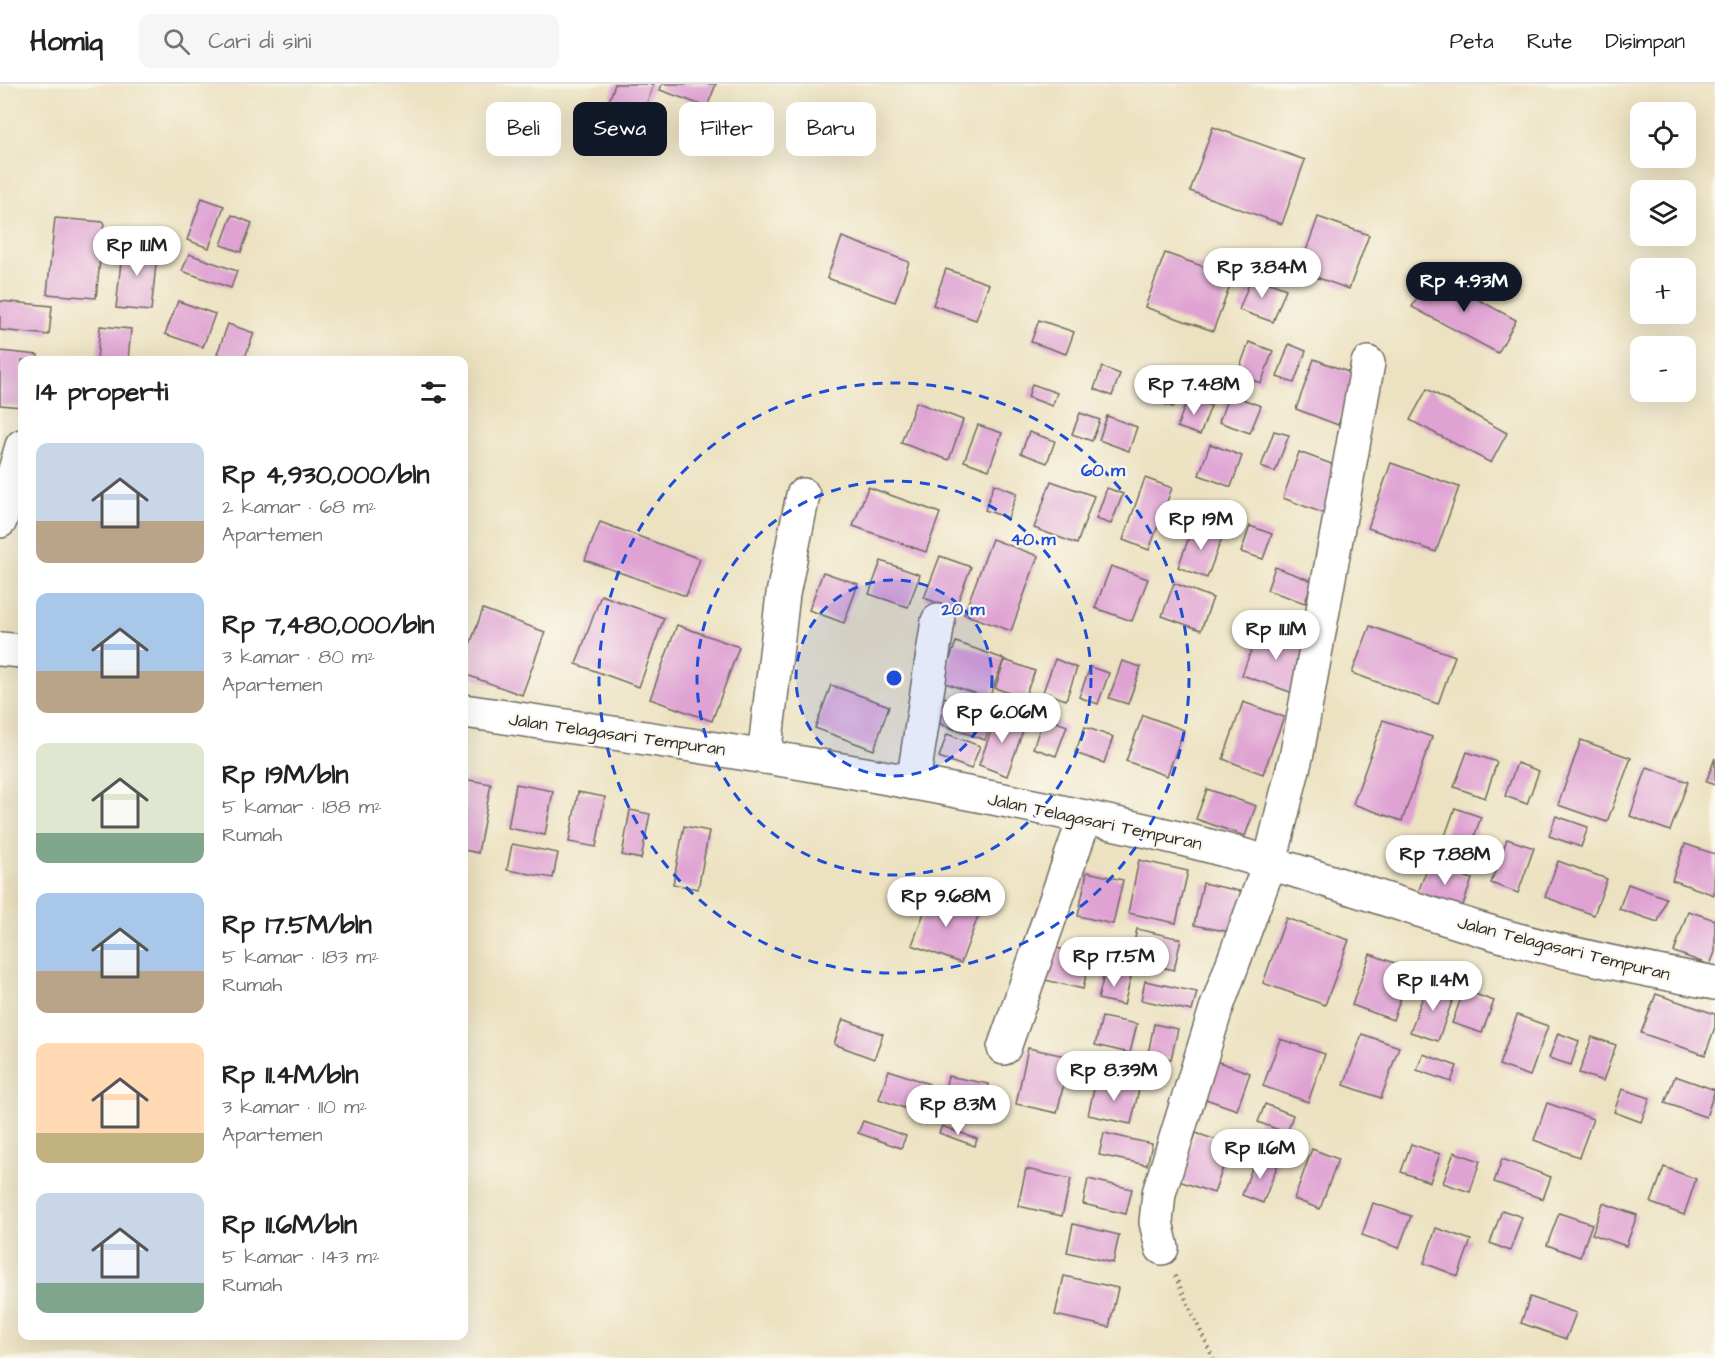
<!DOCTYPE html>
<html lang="id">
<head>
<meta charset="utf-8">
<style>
  :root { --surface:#fff; --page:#f6f6f6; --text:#222; --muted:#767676; --line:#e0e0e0; --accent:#111827 }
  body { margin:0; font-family:"Architects Daughter",sans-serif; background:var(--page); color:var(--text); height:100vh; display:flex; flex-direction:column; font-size:22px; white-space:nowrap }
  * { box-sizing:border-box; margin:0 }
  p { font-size:20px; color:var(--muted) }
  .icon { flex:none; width:33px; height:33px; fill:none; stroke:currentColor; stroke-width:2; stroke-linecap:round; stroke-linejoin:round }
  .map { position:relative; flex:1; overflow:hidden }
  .panel { position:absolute; left:18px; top:272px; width:450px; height:984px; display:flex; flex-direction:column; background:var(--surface); border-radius:12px; box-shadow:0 6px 24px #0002 }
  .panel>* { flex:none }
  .banner { position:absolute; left:486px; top:18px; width:570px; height:54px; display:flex; gap:12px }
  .controls { position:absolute; left:1630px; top:18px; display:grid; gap:12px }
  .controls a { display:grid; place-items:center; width:66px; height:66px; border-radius:12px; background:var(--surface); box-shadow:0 6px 24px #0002; font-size:30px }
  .price { position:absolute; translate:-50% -51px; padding:0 14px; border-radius:21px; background:#fff; color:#222; font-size:20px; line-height:39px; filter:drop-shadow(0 2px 3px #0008) }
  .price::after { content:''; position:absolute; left:50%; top:36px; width:18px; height:14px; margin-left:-9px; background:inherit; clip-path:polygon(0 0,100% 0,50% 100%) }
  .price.on { background:var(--accent); color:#fff }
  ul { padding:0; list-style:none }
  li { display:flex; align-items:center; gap:18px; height:150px; padding:0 18px }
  li span { display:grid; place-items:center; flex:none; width:168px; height:120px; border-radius:12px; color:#555 }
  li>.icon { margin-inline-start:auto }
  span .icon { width:72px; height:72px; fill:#fffc; stroke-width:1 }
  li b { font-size:26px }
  h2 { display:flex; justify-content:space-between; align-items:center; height:72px; padding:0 18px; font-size:26px }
  .tag { padding:0 21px; border-radius:12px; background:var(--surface); box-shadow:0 6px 24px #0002; font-size:21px; line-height:54px }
  .tag.on { background:var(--accent); color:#fff }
  header { display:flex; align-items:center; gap:36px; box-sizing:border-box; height:84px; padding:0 30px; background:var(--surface); border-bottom:2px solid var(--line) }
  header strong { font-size:28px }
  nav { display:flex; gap:33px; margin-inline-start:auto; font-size:21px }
  .search { width:420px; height:54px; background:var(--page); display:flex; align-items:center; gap:15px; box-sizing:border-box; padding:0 21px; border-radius:12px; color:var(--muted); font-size:22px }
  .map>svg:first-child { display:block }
  .building { fill:#dfa2d3 }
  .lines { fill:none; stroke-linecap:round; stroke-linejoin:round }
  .minor-casing { stroke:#6f6b60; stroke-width:36 }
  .path { stroke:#6f6b60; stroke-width:4; stroke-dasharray:1.5 4.5; stroke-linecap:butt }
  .minor { stroke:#fff; stroke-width:33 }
  .ring { fill:none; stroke:#1d4ed8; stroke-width:3; stroke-dasharray:10 8 }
  .labels { text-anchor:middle; stroke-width:4.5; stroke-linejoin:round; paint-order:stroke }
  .street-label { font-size:18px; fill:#2b2b2b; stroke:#fbf7ec }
  .centre { fill:#1d4ed8; stroke:#fbf7ec; stroke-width:3 }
  .ring-label { font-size:18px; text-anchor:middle; font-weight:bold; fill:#1d4ed8; stroke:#fbf7ec; stroke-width:4.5; stroke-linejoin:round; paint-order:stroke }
</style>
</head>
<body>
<header>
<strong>Homiq</strong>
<div class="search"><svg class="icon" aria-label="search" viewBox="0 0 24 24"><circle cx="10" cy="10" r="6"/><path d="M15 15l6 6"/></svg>Cari di sini</div>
<nav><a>Peta</a><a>Rute</a><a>Disimpan</a></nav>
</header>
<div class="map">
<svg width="1715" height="1274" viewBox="0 0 1715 1274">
  <rect width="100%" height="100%" fill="#fbf7ec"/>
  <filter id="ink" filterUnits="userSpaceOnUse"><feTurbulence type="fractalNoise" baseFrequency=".0167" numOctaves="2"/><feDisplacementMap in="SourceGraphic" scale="12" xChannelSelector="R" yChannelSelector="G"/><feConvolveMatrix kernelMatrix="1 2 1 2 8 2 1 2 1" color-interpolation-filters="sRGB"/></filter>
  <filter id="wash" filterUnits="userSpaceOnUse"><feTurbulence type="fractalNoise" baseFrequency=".008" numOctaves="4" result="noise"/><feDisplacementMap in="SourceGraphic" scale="24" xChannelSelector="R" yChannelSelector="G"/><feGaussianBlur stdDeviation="1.35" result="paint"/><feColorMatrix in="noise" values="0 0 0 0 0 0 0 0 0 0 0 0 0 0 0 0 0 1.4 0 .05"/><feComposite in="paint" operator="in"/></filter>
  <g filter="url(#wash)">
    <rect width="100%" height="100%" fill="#ece2c1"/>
    <g id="blocks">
      <g class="building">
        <polygon points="615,0 654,0 643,29 609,17"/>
        <polygon points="662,0 716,0 707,23 660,6"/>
        <polygon points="1213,43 1305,76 1282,140 1190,107"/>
        <polygon points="202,114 224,122 209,164 187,156"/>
        <polygon points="232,131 252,139 241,168 221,161"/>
        <polygon points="1318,133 1369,151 1349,205 1299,187"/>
        <polygon points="55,134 104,138 96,214 47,210"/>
        <polygon points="842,153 909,178 895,218 827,194"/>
        <polygon points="123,159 158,162 151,227 116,224"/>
        <polygon points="1165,169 1233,193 1213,247 1145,223"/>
        <polygon points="189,170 237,187 231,204 182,187"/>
        <polygon points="946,185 989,200 976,236 933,221"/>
        <polygon points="1431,190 1516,236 1498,269 1412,223"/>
        <polygon points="1252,192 1286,205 1273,238 1239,226"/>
        <polygon points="0,217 52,222 49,251 0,246"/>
        <polygon points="178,217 215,230 203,263 165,250"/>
        <polygon points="1039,236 1074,248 1066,270 1031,258"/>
        <polygon points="228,240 254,249 244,276 234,276 217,270"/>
        <polygon points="100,242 131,245 128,276 97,276"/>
        <polygon points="1249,258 1273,267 1261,299 1237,291"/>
        <polygon points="1289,260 1306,267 1294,299 1277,293"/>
        <polygon points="0,267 38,271 38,276 22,276 22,323 0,321"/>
        <polygon points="1314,275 1356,291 1338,341 1296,325"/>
        <polygon points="1102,283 1120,290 1112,312 1094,305"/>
        <polygon points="1160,288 1183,297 1173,323 1149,315"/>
        <polygon points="1032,300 1057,309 1052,322 1028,313"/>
        <polygon points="1427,305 1507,349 1491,379 1410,336"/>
        <polygon points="1229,310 1261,322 1250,349 1219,338"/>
        <polygon points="1188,313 1211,322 1200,351 1177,343"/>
        <polygon points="916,318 963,336 949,376 901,359"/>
        <polygon points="1080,329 1100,336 1092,357 1072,350"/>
        <polygon points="1107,332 1137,343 1129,367 1099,356"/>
        <polygon points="978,341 1002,349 989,386 964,377"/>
        <polygon points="1274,347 1289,351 1275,388 1261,383"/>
        <polygon points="1029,348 1055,357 1047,379 1021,369"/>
        <polygon points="1210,360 1242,372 1231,403 1199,391"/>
        <polygon points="1299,368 1345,385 1328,431 1283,414"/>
        <polygon points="1391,379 1459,403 1436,468 1368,444"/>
        <polygon points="1145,394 1172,404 1149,466 1123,456"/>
        <polygon points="1051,397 1094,412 1077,460 1034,444"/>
        <polygon points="994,400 1017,409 1008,434 985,426"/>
        <polygon points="868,403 940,429 926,468 853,442"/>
        <polygon points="1107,404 1123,410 1111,440 1096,435"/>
        <polygon points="600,438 700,475 686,512 585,476"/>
        <polygon points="1194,440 1223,451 1207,494 1178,483"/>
        <polygon points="1250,442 1272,450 1263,475 1241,468"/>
        <polygon points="992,455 1038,472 1011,547 964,530"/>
        <polygon points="940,472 971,483 955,525 924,514"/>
        <polygon points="881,477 920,491 908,523 869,510"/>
        <polygon points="1111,482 1148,495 1132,537 1095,524"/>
        <polygon points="1275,483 1312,497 1305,519 1267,506"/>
        <polygon points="823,488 858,500 844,539 809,526"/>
        <polygon points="1174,499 1213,514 1201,546 1162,532"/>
        <polygon points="601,511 664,534 639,603 576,580"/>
        <polygon points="483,525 545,548 522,611 464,590 464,577"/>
        <polygon points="677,541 739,563 712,637 650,615"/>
        <polygon points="1370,542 1455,572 1438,620 1352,589"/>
        <polygon points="1259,544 1310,563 1293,609 1242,591"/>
        <polygon points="956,558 1004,575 989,614 942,598"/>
        <polygon points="1055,575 1077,584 1066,616 1043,608"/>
        <polygon points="1005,576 1035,587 1024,614 995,604"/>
        <polygon points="1122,577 1141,583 1128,620 1109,614"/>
        <polygon points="1090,583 1109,589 1098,620 1079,613"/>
        <polygon points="831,601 889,622 874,666 815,644"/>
        <polygon points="938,611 994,631 985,656 929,636"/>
        <polygon points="1243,618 1284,633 1263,690 1223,675"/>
        <polygon points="998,627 1026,638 1007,692 979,681"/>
        <polygon points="1143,631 1184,646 1167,692 1126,677"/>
        <polygon points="1044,633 1067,642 1056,672 1033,664"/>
        <polygon points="1383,636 1432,653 1402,737 1353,720"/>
        <polygon points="1085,643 1113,653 1104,679 1075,669"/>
        <polygon points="947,650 980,662 971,685 939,673"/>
        <polygon points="1581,656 1631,674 1607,738 1558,721"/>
        <polygon points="1467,668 1497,678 1485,714 1454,703"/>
        <polygon points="1715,674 1715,701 1706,698"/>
        <polygon points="1517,679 1539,687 1527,720 1505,712"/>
        <polygon points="1647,683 1688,698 1670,747 1630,732"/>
        <polygon points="464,695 491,700 478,769 464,766"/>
        <polygon points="516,700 553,707 545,751 508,744"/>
        <polygon points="1207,705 1256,722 1245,752 1196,735"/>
        <polygon points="578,708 605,713 596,763 569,758"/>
        <polygon points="1455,724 1481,733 1467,773 1441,763"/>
        <polygon points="630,726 650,730 641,775 622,771"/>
        <polygon points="1556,732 1588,743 1581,763 1549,752"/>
        <polygon points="684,742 709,747 698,805 673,800"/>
        <polygon points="1507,755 1534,764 1518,809 1491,799"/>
        <polygon points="512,760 558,769 553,794 507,786"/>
        <polygon points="1685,760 1715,770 1714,811 1672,796"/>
        <polygon points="1139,776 1188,787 1176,839 1128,829"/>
        <polygon points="1558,777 1607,795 1594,831 1545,813"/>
        <polygon points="1429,780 1472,795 1462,824 1418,808"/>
        <polygon points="1087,788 1123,796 1113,840 1078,832"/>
        <polygon points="1203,799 1244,808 1235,849 1194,841"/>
        <polygon points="1628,800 1666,814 1658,838 1619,825"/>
        <polygon points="931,810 980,827 961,879 912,861"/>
        <polygon points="1688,827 1715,836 1715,868 1710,881 1674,868"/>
        <polygon points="1286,834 1349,856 1325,921 1263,899"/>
        <polygon points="1137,845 1181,855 1174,886 1130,876"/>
        <polygon points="1048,862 1090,872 1083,905 1041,895"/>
        <polygon points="1370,870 1411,885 1393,936 1352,921"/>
        <polygon points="1105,887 1131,893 1124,921 1098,915"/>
        <polygon points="1145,897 1197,908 1192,927 1141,916"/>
        <polygon points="1428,899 1455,909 1438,957 1410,948"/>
        <polygon points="1464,906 1494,917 1482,949 1452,939"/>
        <polygon points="1656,910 1715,930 1715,943 1705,971 1641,949"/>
        <polygon points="1517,931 1548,942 1530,992 1499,981"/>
        <polygon points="1102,933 1137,940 1130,969 1095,961"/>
        <polygon points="843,935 883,950 874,975 834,960"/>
        <polygon points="1154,940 1178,945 1171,975 1148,970"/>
        <polygon points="1558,949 1579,957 1571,981 1549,974"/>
        <polygon points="1362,950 1399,963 1381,1014 1344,1001"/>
        <polygon points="1592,953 1616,961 1603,997 1579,989"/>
        <polygon points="1280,955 1325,970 1308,1018 1263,1002"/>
        <polygon points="1028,964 1070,973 1057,1029 1016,1020"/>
        <polygon points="1423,970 1457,982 1451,998 1417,986"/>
        <polygon points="1216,977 1250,989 1237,1026 1203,1014"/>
        <polygon points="889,986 929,1000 918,1029 879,1015"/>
        <polygon points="948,992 989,1000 982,1033 940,1024"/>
        <polygon points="1675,992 1715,1006 1706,1033 1665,1019"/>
        <polygon points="1096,996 1139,1005 1131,1040 1088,1031"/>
        <polygon points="1622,1005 1650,1014 1641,1038 1614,1028"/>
        <polygon points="1547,1019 1593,1035 1579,1073 1534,1056"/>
        <polygon points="1265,1020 1293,1031 1287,1049 1258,1038"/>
        <polygon points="863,1037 906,1052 901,1064 858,1049"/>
        <polygon points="942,1042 977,1055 975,1062 939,1049"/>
        <polygon points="1104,1049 1152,1060 1147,1081 1099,1071"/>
        <polygon points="1196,1049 1231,1061 1214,1109 1179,1097"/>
        <polygon points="1411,1060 1440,1070 1430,1098 1401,1088"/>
        <polygon points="1312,1065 1338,1075 1320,1125 1294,1115"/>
        <polygon points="1454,1068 1480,1077 1470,1108 1443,1099"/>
        <polygon points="1256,1073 1278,1080 1263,1119 1242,1111"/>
        <polygon points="1502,1075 1551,1093 1543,1115 1494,1098"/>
        <polygon points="1664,1083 1696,1095 1684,1131 1651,1119"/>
        <polygon points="1026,1085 1071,1095 1062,1132 1018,1122"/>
        <polygon points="1088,1095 1132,1105 1126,1130 1083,1120"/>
        <polygon points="1373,1119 1411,1132 1399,1164 1362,1151"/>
        <polygon points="1603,1119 1637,1131 1626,1162 1592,1150"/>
        <polygon points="1502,1126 1522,1133 1510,1167 1490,1159"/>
        <polygon points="1559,1129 1592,1140 1580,1173 1547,1161"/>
        <polygon points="1073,1140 1119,1151 1113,1179 1067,1168"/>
        <polygon points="1436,1144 1471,1156 1458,1192 1424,1179"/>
        <polygon points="1064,1192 1118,1204 1109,1243 1055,1231"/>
        <polygon points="1530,1213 1576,1229 1566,1255 1521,1239"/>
      </g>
    </g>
  </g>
  <g filter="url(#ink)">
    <use href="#blocks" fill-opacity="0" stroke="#6f6b60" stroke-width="1.5"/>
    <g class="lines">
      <defs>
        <g id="minor">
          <polyline points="0,437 22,362"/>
          <polyline points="0,565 22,567"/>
          <path d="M464 627C706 662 948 699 1186 756 1295 783 1400 822 1507 853 1576 872 1645 886 1715 899"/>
          <polyline points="764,673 783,510 803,411"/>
          <polyline points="913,699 938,537"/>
          <polyline points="1004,964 1085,733"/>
          <polyline points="1162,1164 1156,1138 1159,1109 1216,925 1270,778 1297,669 1368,279"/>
        </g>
      </defs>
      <use href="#minor" class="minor-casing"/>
      <polyline class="path" points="1175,1192 1213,1274"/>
      <use href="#minor" class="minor"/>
    </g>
  </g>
  <circle cx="894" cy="594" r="98" fill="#1d4ed8" fill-opacity=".12"/>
  <g class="ring">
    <circle cx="894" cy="594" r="98"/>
    <circle cx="894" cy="594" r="197"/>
    <circle cx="894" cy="594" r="295"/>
  </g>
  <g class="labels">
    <g class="street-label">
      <text transform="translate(617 650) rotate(8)" y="6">Jalan Telagasari Tempuran</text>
      <text transform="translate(1095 737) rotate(12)" y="6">Jalan Telagasari Tempuran</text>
      <text transform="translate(1564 864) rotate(14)" y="6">Jalan Telagasari Tempuran</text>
    </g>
  </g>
  <circle cx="894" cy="594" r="9" class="centre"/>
  <g class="ring-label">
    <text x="1103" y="392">60 m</text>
    <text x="1033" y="461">40 m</text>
    <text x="963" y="531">20 m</text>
  </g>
</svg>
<div class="controls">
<a><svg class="icon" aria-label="locate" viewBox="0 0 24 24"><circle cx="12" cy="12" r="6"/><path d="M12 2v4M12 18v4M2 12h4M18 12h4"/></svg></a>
<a><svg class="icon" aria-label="layers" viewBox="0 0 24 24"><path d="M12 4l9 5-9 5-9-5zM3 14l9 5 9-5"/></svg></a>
<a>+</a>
<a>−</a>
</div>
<b class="price" style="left:137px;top:193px">Rp 11.1M</b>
<b class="price" style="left:1262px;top:215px">Rp 3.84M</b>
<b class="price on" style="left:1464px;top:229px">Rp 4.93M</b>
<b class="price" style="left:1194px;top:332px">Rp 7.48M</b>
<b class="price" style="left:1201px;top:467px">Rp 19M</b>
<b class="price" style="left:1276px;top:577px">Rp 11.1M</b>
<b class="price" style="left:1002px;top:660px">Rp 6.06M</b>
<b class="price" style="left:1445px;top:802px">Rp 7.88M</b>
<b class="price" style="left:946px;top:844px">Rp 9.68M</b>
<b class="price" style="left:1114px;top:904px">Rp 17.5M</b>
<b class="price" style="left:1433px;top:928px">Rp 11.4M</b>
<b class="price" style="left:1114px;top:1018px">Rp 8.39M</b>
<b class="price" style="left:958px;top:1052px">Rp 8.3M</b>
<b class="price" style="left:1260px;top:1096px">Rp 11.6M</b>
<div class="banner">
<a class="tag">Beli</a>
<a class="tag on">Sewa</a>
<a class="tag">Filter</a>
<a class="tag">Baru</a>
</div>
<section class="panel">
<h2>14 properti<svg class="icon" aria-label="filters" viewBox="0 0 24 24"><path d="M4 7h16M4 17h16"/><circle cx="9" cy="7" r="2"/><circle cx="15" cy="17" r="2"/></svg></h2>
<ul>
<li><span style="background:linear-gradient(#c9d6e8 65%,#b9a48a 0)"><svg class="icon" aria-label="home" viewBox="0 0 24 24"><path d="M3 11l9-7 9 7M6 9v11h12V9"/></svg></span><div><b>Rp 4,930,000/bln</b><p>2 kamar · 68 m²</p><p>Apartemen</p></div></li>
<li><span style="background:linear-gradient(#a9c7e8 65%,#b9a48a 0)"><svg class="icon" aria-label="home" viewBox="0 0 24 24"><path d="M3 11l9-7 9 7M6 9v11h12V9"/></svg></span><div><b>Rp 7,480,000/bln</b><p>3 kamar · 80 m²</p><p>Apartemen</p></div></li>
<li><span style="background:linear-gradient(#dfe7d0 75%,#7fa58c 0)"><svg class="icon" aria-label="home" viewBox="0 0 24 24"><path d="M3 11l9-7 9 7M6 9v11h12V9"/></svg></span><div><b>Rp 19M/bln</b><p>5 kamar · 188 m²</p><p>Rumah</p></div></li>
<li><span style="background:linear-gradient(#a9c7e8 65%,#b9a48a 0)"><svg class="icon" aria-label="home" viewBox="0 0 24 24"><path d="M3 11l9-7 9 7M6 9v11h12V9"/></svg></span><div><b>Rp 17.5M/bln</b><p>5 kamar · 183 m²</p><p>Rumah</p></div></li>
<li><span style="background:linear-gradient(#ffd9b3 75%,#c2b280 0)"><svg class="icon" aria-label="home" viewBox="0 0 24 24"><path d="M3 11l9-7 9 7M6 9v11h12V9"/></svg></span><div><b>Rp 11.4M/bln</b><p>3 kamar · 110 m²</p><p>Apartemen</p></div></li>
<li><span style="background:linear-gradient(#c9d6e8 75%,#7fa58c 0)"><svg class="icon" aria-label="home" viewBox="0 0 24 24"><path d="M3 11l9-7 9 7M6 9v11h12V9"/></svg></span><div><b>Rp 11.6M/bln</b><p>5 kamar · 143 m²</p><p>Rumah</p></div></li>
</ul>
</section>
</div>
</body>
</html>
